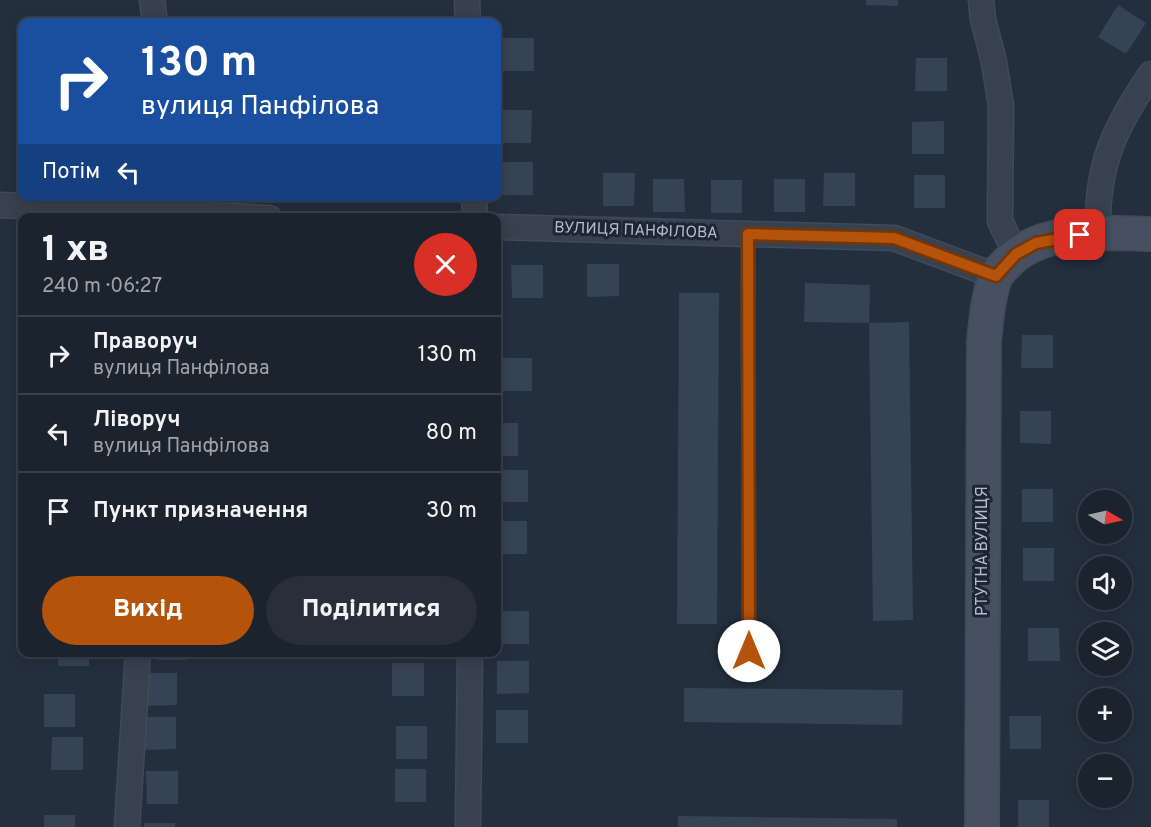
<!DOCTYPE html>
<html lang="uk">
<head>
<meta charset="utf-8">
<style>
	body { margin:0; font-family:Overpass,sans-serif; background:#282f3a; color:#f1f3f6; height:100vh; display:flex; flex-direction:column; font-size:22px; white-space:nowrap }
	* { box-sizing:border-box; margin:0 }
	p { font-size:20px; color:#a0a4aa }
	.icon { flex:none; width:33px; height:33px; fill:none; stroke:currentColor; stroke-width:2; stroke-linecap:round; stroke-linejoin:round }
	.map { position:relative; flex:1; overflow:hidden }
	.side { position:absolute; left:18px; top:213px; width:483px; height:444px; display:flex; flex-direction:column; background:#1b232e; border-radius:12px; box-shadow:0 3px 15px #0003,0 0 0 2px #39404a }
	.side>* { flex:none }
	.top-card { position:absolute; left:18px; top:18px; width:483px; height:183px; border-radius:12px; box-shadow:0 3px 15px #0003,0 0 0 2px #39404a; background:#1a4fa0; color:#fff; overflow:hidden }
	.needle { width:39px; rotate:99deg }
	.tools { position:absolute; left:1078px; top:490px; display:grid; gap:12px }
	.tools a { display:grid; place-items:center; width:54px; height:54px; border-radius:50%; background:#1b232e; box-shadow:0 3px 15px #0003,0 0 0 2px #39404a; font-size:30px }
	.pin { position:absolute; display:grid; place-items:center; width:51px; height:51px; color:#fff; margin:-26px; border-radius:12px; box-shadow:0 3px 9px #0006 }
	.me { position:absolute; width:66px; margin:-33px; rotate:0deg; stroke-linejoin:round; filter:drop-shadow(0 0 4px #0008) }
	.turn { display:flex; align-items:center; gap:21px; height:126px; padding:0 24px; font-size:27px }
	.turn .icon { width:78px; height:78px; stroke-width:2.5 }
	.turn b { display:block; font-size:42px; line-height:51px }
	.then { display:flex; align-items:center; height:57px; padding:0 24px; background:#0003; gap:12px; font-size:22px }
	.round { display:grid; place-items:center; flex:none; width:63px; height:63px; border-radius:32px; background:#282f3a }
	.headline { display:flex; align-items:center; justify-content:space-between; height:102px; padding:0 24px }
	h1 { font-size:36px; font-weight:800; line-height:45px }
	.action { display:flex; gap:12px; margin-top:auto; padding:12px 24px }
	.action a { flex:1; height:69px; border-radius:36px; background:#b45309; color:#fff; font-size:24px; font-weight:800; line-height:69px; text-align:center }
	.action a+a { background:#282f3a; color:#f1f3f6 }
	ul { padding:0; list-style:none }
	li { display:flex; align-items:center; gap:18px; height:78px; padding:0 24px; border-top:2px solid #39404a }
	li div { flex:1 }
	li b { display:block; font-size:22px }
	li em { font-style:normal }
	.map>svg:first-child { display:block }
</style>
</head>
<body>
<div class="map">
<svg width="1151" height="827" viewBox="0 0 1151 827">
	<rect width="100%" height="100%" fill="#242f3e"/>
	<!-- building -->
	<g fill="#364354">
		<polygon points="866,0 898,0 898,6 866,5"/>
		<polygon points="1118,5 1146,23 1126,54 1098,37"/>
		<rect x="503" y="38" width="31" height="33"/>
		<polygon points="916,58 947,58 947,91 915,91"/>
		<polygon points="500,110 532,110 531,143 500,143"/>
		<polygon points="944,121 944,154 912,154 912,122"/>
		<rect x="18" y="143" width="4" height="33"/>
		<rect x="502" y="162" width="31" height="33"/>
		<polygon points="603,173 635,173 634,206 603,206"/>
		<polygon points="824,173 855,173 855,206 823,206"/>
		<rect x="914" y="175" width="31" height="33"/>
		<polygon points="653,179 684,179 685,212 653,212"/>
		<rect x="774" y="179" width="31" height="33"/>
		<rect x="711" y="180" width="31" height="33"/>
		<polygon points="587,264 619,264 619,296 587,297"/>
		<polygon points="511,265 543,265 543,298 512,298"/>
		<polygon points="805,283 870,285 869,323 804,322"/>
		<polygon points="679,293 719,293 717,624 677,624"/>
		<polygon points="909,322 913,620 873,621 869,323"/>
		<polygon points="1022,335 1053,335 1053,368 1021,368"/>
		<rect x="500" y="358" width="32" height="33"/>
		<polygon points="1020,411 1051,411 1051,444 1020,443"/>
		<rect x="496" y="423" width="22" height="33"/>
		<rect x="496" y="470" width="32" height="32"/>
		<rect x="1022" y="489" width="31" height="33"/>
		<rect x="496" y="521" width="31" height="33"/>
		<rect x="1023" y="548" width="31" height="33"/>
		<polygon points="497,611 529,611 529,644 498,644"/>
		<polygon points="1028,628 1059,628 1060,661 1028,661"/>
		<rect x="58" y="652" width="31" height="14"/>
		<rect x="156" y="652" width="31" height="8"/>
		<rect x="389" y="652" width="31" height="4"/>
		<polygon points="497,661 529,661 529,693 497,694"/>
		<rect x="392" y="663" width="32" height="33"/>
		<polygon points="145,673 177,673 177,705 145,706"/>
		<polygon points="684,688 903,690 902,725 684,722"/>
		<rect x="44" y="694" width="31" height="33"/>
		<rect x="496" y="710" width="32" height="33"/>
		<polygon points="1009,716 1041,716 1041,749 1010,749"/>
		<polygon points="145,717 176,717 176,749 145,750"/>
		<rect x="396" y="726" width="31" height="33"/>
		<polygon points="52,737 83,737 83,770 51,770"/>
		<rect x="395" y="769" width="31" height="33"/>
		<polygon points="146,771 178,771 178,804 147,804"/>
		<rect x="1018" y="800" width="31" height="27"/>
		<rect x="44" y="815" width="31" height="12"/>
		<polygon points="678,816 897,819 897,827 678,827"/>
		<rect x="144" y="823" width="31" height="4"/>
	</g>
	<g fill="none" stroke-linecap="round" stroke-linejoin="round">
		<!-- lane casing -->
		<g stroke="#414a57" stroke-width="15">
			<polyline id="lane" points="748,234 749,651"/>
		</g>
		<!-- street casing -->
		<g stroke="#414a57" stroke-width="27">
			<g id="street">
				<polyline points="152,0 155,22"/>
				<polyline points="467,0 468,22"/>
				<polyline points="981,0 983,19 994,62 1001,106 1000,221 1016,254"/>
				<polyline points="474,196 475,218"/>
				<polyline points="0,205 269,218"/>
				<polyline points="496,227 894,238 996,276"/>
				<path d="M1098,233c-2,-67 16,-105 53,-159"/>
				<polyline points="127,827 138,652"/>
				<polyline points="468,827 470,652"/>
			</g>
		</g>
		<!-- secondary casing -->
		<g stroke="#414a57" stroke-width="36">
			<path id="secondary" d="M982,827l2,-485c2,-21 4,-44 11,-64 2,-5 7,-10 11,-14 35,-38 98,-31 145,-30"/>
		</g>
		<!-- lane -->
		<use href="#lane" stroke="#38414e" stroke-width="12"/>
		<!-- street -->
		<use href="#street" stroke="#38414e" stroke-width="24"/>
		<!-- secondary -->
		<use href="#secondary" stroke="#465061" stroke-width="33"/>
	</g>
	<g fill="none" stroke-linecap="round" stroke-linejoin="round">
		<!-- route casing -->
		<g stroke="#753606" stroke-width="15">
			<polyline id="route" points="749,651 748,234 894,238 996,276 1016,254 1036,243 1080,235"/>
		</g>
		<!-- route -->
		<use href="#route" stroke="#b45309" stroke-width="10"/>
	</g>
	<g text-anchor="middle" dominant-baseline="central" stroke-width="6" stroke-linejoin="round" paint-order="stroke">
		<!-- street labels -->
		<g font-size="16" fill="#b4bcc9" stroke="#1d2633">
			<text transform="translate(636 231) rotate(2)">ВУЛИЦЯ ПАНФІЛОВА</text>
			<text transform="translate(983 551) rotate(-90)">РТУТНА ВУЛИЦЯ</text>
		</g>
	</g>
</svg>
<div class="tools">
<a><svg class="needle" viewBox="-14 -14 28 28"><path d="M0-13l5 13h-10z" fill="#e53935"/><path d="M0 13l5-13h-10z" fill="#a0a4aa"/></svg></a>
<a><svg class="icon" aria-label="sound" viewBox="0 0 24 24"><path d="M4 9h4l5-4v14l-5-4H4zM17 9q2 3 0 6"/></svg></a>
<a><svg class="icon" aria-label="layers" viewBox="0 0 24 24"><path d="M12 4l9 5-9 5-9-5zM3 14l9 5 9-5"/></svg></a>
<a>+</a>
<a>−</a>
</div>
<div class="pin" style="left:1080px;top:235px;background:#d93025"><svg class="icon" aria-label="arrive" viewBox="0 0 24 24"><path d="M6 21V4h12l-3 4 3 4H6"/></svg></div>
<svg class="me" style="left:749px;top:651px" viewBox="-20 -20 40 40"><circle r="19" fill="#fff"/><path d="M0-13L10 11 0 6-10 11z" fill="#b45309"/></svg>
<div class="top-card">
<div class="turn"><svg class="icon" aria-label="right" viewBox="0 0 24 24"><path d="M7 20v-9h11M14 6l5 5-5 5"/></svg><div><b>130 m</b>вулиця Панфілова</div></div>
<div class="then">Потім<svg class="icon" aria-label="left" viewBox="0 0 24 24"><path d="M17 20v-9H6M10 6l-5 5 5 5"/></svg></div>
</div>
<section class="side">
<div class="headline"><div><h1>1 хв</h1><p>240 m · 06:27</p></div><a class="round" style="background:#d93025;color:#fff"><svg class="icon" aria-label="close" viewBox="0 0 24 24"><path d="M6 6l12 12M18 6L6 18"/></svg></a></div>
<ul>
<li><svg class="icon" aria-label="right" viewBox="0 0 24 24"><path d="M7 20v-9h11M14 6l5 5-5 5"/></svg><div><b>Праворуч</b><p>вулиця Панфілова</p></div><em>130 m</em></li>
<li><svg class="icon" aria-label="left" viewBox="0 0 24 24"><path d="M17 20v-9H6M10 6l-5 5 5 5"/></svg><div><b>Ліворуч</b><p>вулиця Панфілова</p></div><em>80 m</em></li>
<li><svg class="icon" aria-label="arrive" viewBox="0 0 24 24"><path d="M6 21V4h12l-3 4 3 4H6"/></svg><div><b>Пункт призначення</b></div><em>30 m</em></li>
</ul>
<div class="action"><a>Вихід</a><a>Поділитися</a></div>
</section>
</div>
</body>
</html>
